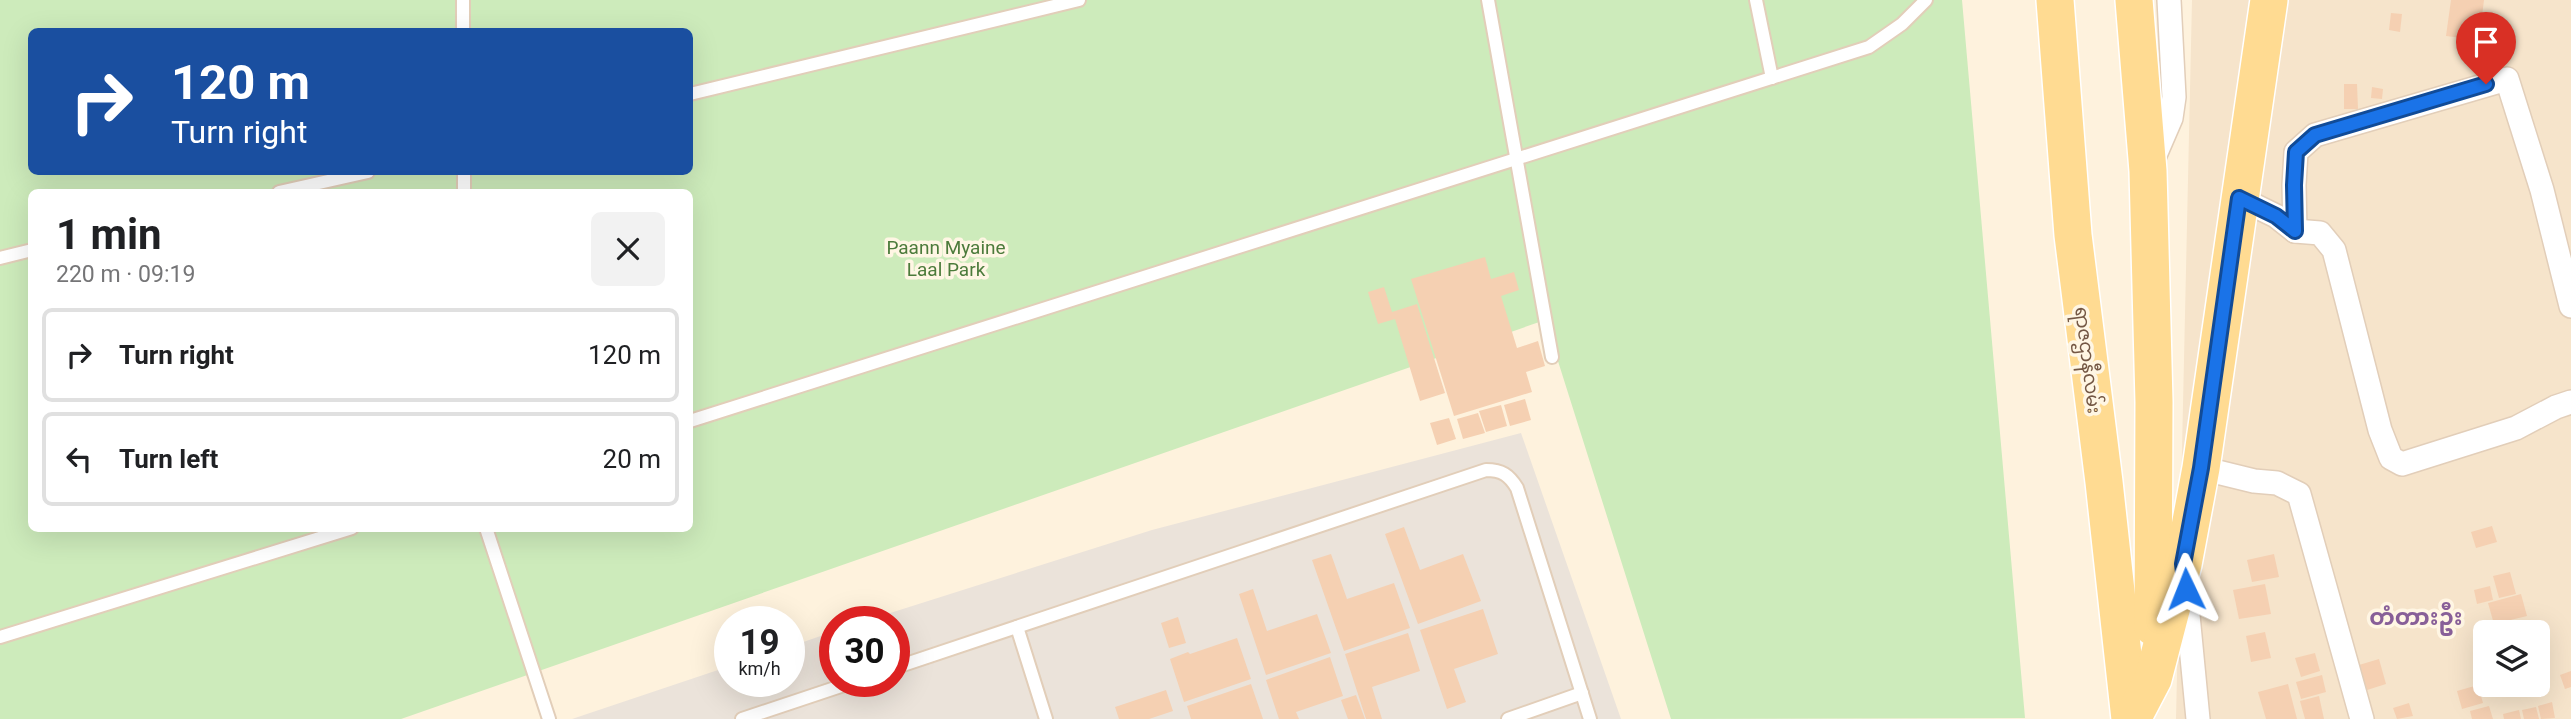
<!DOCTYPE html>
<html lang="en">
<head>
<meta charset="utf-8">
<style>
	body { margin:0; font-family:Roboto,"Noto Sans Myanmar",sans-serif; background:#f2f2f2; color:#202124; height:100vh; display:flex; flex-direction:column; font-size:26px; white-space:nowrap }
	* { box-sizing:border-box; margin:0 }
	p { font-size:23px; color:#757577 }
	.icon { flex:none; width:38px; height:38px; fill:none; stroke:currentColor; stroke-width:2; stroke-linecap:round; stroke-linejoin:round }
	.map { position:relative; flex:1; overflow:hidden }
	.panel { position:absolute; left:28px; top:189px; width:665px; height:343px; display:flex; flex-direction:column; background:#fff; border-radius:10px; box-shadow:0 7px 28px #0002 }
	.panel>* { flex:none }
	.banner { position:absolute; left:28px; top:28px; width:665px; height:147px; border-radius:10px; box-shadow:0 7px 28px #0002; background:#1a4fa0; color:#fff; overflow:hidden }
	.controls { position:absolute; left:2473px; top:620px; display:grid; gap:14px }
	.controls a { display:grid; place-items:center; width:77px; height:77px; border-radius:10px; background:#fff; box-shadow:0 7px 28px #0002; font-size:35px }
	.speed { position:absolute; left:714px; top:606px; display:flex; gap:14px; font-size:35px; font-weight:700; text-align:center }
	.speed>* { display:grid; place-content:center; width:91px; height:91px; border-radius:50%; background:#fff; box-shadow:0 7px 28px #0002; line-height:1 }
	.speed small { font-size:18px; font-weight:400 }
	.speed .limit { border:10px solid #d22; background:#fff; color:#111 }
	.pin { position:absolute; display:grid; place-items:center; width:60px; height:60px; color:#fff; margin:-72px -30px; border-radius:50% 50% 50% 0; rotate:-45deg; box-shadow:0 0 7px #0007 }
	.pin .icon { rotate:45deg }
	.me { position:absolute; width:77px; margin:-38px; rotate:358deg; stroke-linejoin:round; filter:drop-shadow(0 0 5px #0008) }
	.turn { display:flex; align-items:center; gap:24px; height:147px; padding:0 28px; font-size:32px }
	.turn .icon { width:91px; height:91px; stroke-width:2.5 }
	.turn b { display:block; font-size:49px; line-height:60px }
	.round { display:grid; place-items:center; flex:none; width:74px; height:74px; border-radius:10px; background:#f2f2f2 }
	.headline { display:flex; align-items:center; justify-content:space-between; height:119px; padding:0 28px }
	h1 { font-size:42px; font-weight:700; line-height:52px }
	ul { padding:0; list-style:none }
	li { display:flex; align-items:center; gap:21px; height:94px; margin:0 14px 10px; padding:0 14px; border:4px solid #e0e0e0; border-radius:10px }
	li div { flex:1 }
	li b { display:block; font-size:26px }
	li em { font-style:normal }
	.map>svg:first-child { display:block }
</style>
</head>
<body>
<div class="map">
<svg width="2571" height="719" viewBox="0 0 2571 719">
	<rect width="100%" height="100%" fill="#fef2dd"/>
	<!-- residential -->
	<path fill="#f6e4cb" fill-rule="evenodd" d="M2192,0h379v719h-395zM2485,632h53v52h-53z"/>
	<!-- industrial -->
	<polygon fill="#ebe3da" points="1521,433 1621,719 572,719 730,666 730,681 789,681 789,647 835,631 835,681 894,681 894,621 865,621 1152,530"/>
	<!-- green -->
	<path fill="#cdebbb" fill-rule="evenodd" d="M0,0h1962l63,718 -354,1 -126,-399 -1144,399h-401zM32,32h658v140h-658zM32,192h658v336h-658z"/>
	<!-- building -->
	<g fill="#f5d0b2">
		<polygon points="2451,0 2484,0 2479,40 2446,36"/>
		<polygon points="2391,13 2402,14 2400,32 2389,30"/>
		<polygon points="2344,84 2357,84 2358,109 2344,109"/>
		<polygon points="2372,87 2383,89 2382,99 2371,98"/>
		<polygon points="1485,257 1491,279 1514,272 1519,290 1501,296 1517,348 1538,341 1545,366 1526,372 1532,392 1454,416 1411,279"/>
		<polygon points="1384,287 1392,312 1417,304 1445,393 1420,401 1395,319 1378,324 1368,292"/>
		<polygon points="1525,399 1531,420 1510,426 1504,405"/>
		<polygon points="1501,405 1507,426 1486,432 1479,411"/>
		<polygon points="1478,413 1485,433 1463,439 1457,419"/>
		<polygon points="1449,418 1456,439 1437,445 1430,423"/>
		<polygon points="2492,526 2497,542 2476,548 2471,532"/>
		<polygon points="1404,527 1420,570 1463,554 1481,601 1418,624 1385,534"/>
		<polygon points="1331,554 1347,599 1394,583 1410,628 1344,651 1312,560"/>
		<polygon points="2274,554 2279,577 2252,582 2247,560"/>
		<polygon points="2510,572 2516,594 2499,598 2493,576"/>
		<polygon points="2265,584 2271,614 2239,619 2233,590"/>
		<polygon points="2490,586 2493,600 2477,604 2474,590"/>
		<polygon points="1253,589 1267,631 1317,614 1331,653 1266,675 1239,594"/>
		<polygon points="2521,594 2527,616 2494,624 2488,603"/>
		<polygon points="1483,609 1498,654 1454,669 1466,702 1447,709 1420,630"/>
		<polygon points="1178,617 1186,643 1169,648 1161,623"/>
		<polygon points="2265,632 2271,658 2251,662 2246,636"/>
		<polygon points="1408,633 1420,671 1372,687 1382,719 1366,719 1345,654"/>
		<polygon points="1237,638 1251,679 1184,702 1170,659 1188,652 1190,654"/>
		<polygon points="2315,653 2320,671 2301,677 2295,658"/>
		<polygon points="1330,657 1343,696 1296,712 1299,719 1279,719 1266,680"/>
		<polygon points="2379,659 2386,684 2367,690 2359,665"/>
		<polygon points="2538,669 2544,690 2526,695 2523,684 2538,684"/>
		<polygon points="2571,671 2571,687 2565,689 2560,675"/>
		<polygon points="2322,675 2326,692 2301,699 2296,682"/>
		<polygon points="1251,684 1263,719 1191,719 1187,706"/>
		<polygon points="2288,684 2297,719 2266,719 2258,692"/>
		<polygon points="2478,685 2483,703 2462,709 2457,691"/>
		<polygon points="1166,690 1173,711 1149,719 1119,719 1115,707"/>
		<polygon points="1356,695 1365,719 1348,719 1341,700"/>
		<polygon points="2319,696 2324,719 2305,719 2300,701"/>
		<polygon points="2552,702 2555,718 2541,719 2538,706"/>
		<polygon points="2409,703 2413,716 2397,719 2393,708"/>
		<polygon points="2489,706 2493,719 2472,719 2470,711"/>
		<polygon points="2536,707 2539,719 2524,719 2522,710"/>
		<polygon points="2519,710 2521,719 2504,719 2503,714"/>
	</g>
	<g fill="none" stroke-linecap="round" stroke-linejoin="round">
		<!-- lane casing -->
		<g stroke="#e2ceb9" stroke-width="16">
			<g id="lane">
				<polyline points="463,0 463,32"/>
				<polyline points="1488,0 1552,357"/>
				<polyline points="1756,0 1772,78"/>
				<polyline points="690,94 1079,0"/>
				<polyline points="464,172 464,192"/>
				<polyline points="279,192 368,172"/>
				<polyline points="0,258 32,250"/>
				<polyline points="690,421 1869,47 1902,24 1926,0"/>
				<polyline points="486,528 549,719"/>
				<polyline points="1017,627 1046,719"/>
				<polyline points="0,637 352,528"/>
				<path d="M894,668l592,-198c16,0 23,5 31,18l73,231"/>
				<polyline points="742,719 856,681"/>
				<polyline points="1508,719 1582,693"/>
			</g>
		</g>
		<!-- street casing -->
		<g stroke="#e2ceb9" stroke-width="26">
			<g id="street">
				<polyline points="2152,162 2171,118 2174,97 2169,0"/>
				<polyline points="2239,198 2276,216 2295,231 2320,233 2334,250 2380,430 2391,458 2402,464 2516,428 2556,407 2571,402"/>
				<polyline points="2295,231 2294,185 2296,152 2315,135 2507,79 2542,190 2571,306"/>
				<polyline points="2201,468 2254,481 2277,483 2299,494 2362,719"/>
				<polyline points="2185,584 2198,719"/>
			</g>
		</g>
		<!-- primary casing -->
		<g stroke="#fff" stroke-width="40">
			<g id="primary">
				<polyline points="2055,0 2073,235 2104,482 2130,719"/>
				<polyline points="2134,0 2148,171 2154,402 2153,627"/>
				<polyline points="2132,719 2153,679 2183,564 2201,468 2269,0"/>
			</g>
		</g>
		<!-- lane -->
		<use href="#lane" stroke="#fff" stroke-width="12"/>
		<!-- street -->
		<use href="#street" stroke="#fff" stroke-width="23"/>
		<!-- primary -->
		<use href="#primary" stroke="#ffdb92" stroke-width="37"/>
	</g>
	<g fill="none" stroke-linecap="round" stroke-linejoin="round">
		<!-- route casing -->
		<g stroke="#114b97" stroke-width="18">
			<polyline id="route" points="2186,589 2183,564 2201,468 2239,198 2276,216 2295,231 2294,185 2296,152 2315,135 2486,84"/>
		</g>
		<!-- route -->
		<use href="#route" stroke="#1a73e8" stroke-width="12"/>
	</g>
	<g text-anchor="middle" dominant-baseline="central" stroke-width="7" stroke-linejoin="round" paint-order="stroke">
		<!-- park labels -->
		<g font-size="19" fill="#4c7b3b" stroke="#fff6e4">
			<text x="946" y="247">Paann Myaine<tspan x="946" dy="22">Laal Park</tspan></text>
		</g>
		<!-- street labels -->
		<g font-size="19" fill="#745744" stroke="#fff6e4">
			<text transform="translate(2088 360) rotate(83)">ရာဇဌာနီလမ်း</text>
		</g>
		<!-- quarter labels -->
		<g font-size="23" font-weight="bold" fill="#885f98" stroke="#fff6e4">
			<text x="2416" y="617">တံတားဦး</text>
		</g>
	</g>
</svg>
<div class="controls">
<a><svg class="icon" aria-label="layers" viewBox="0 0 24 24"><path d="M12 4l9 5-9 5-9-5zM3 14l9 5 9-5"/></svg></a>
</div>
<div class="speed"><div>19<small>km/h</small></div><div class="limit">30</div></div>
<div class="pin" style="left:2486px;top:84px;background:#d93025"><svg class="icon" aria-label="arrive" viewBox="0 0 24 24"><path d="M6 21V4h12l-3 4 3 4H6"/></svg></div>
<svg class="me" style="left:2186px;top:589px" viewBox="-20 -20 40 40"><path d="M0-17L14 15 0 8-14 15z" fill="#1a73e8" stroke="#fff" stroke-width="4"/></svg>
<div class="banner">
<div class="turn"><svg class="icon" aria-label="right" viewBox="0 0 24 24"><path d="M7 20v-9h11M14 6l5 5-5 5"/></svg><div><b>120 m</b>Turn right</div></div>
</div>
<section class="panel">
<div class="headline"><div><h1>1 min</h1><p>220 m · 09:19</p></div><a class="round"><svg class="icon" aria-label="close" viewBox="0 0 24 24"><path d="M6 6l12 12M18 6L6 18"/></svg></a></div>
<ul>
<li><svg class="icon" aria-label="right" viewBox="0 0 24 24"><path d="M7 20v-9h11M14 6l5 5-5 5"/></svg><div><b>Turn right</b></div><em>120 m</em></li>
<li><svg class="icon" aria-label="left" viewBox="0 0 24 24"><path d="M17 20v-9H6M10 6l-5 5 5 5"/></svg><div><b>Turn left</b></div><em>20 m</em></li>
</ul>
</section>
</div>
</body>
</html>
